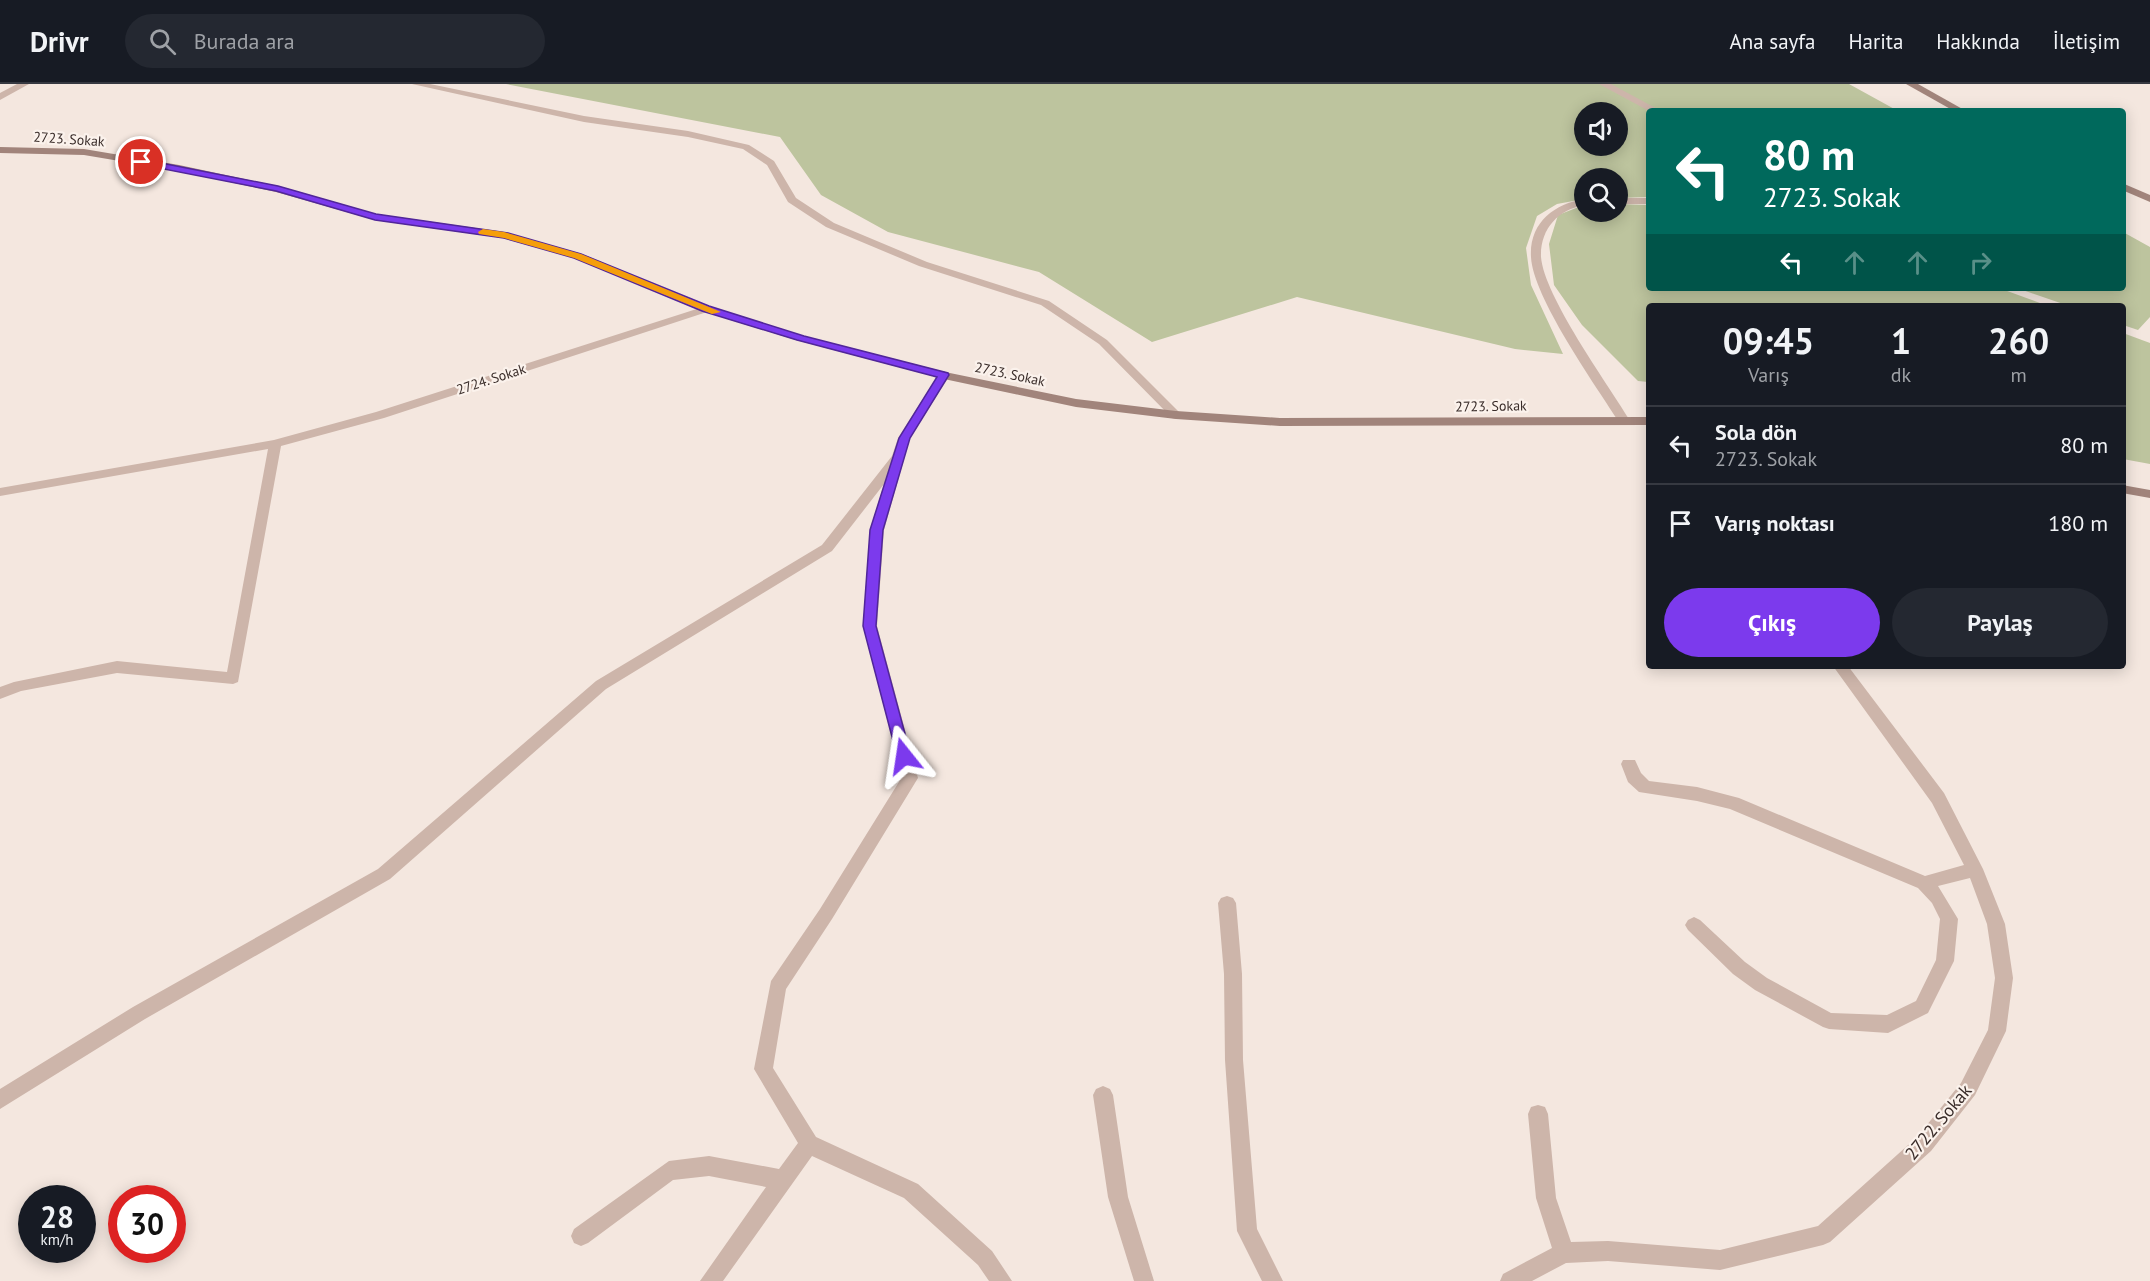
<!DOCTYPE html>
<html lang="tr">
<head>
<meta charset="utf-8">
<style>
	body { margin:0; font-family:"PT Sans",sans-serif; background:#242831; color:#f1f3f6; height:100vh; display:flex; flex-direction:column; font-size:22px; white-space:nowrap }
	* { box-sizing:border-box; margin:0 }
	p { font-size:20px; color:#9ea1a6 }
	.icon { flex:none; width:33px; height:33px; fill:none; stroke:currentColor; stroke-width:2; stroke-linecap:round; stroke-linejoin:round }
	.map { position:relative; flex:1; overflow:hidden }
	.sheet { position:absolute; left:1646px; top:219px; width:480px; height:366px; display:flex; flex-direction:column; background:#171b24; border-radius:6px; box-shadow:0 3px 15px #0003 }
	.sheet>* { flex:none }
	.hud { position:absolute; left:1646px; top:24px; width:480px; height:183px; border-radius:6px; box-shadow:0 3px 15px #0003; background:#00695c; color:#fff; overflow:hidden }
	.controls { position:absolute; left:1574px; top:18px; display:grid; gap:12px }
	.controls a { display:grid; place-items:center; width:54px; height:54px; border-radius:50%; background:#171b24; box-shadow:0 3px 15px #0003; font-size:30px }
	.speed { position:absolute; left:18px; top:1101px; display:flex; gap:12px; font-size:30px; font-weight:700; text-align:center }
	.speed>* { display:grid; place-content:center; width:78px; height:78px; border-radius:50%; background:#171b24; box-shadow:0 3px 15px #0003; line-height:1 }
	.speed small { font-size:15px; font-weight:400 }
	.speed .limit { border:9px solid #d22; background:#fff; color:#111 }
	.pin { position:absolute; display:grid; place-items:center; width:51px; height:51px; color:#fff; margin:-26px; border:3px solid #fff; border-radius:50%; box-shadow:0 2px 6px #0007 }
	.me { position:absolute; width:66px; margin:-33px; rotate:345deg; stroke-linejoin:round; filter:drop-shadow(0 0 4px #0008) }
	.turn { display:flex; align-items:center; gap:21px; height:126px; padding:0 18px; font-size:27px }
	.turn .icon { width:78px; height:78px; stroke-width:2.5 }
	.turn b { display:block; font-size:42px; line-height:51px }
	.lanes { display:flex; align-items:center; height:57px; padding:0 18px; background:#0003; justify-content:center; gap:30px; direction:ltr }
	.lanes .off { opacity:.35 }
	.eta { display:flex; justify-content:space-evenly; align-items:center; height:102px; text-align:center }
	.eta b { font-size:36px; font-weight:700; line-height:42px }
	.primary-button { display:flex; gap:12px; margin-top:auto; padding:12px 18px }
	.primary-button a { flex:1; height:69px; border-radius:36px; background:#7c3aed; color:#fff; font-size:24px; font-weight:700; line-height:69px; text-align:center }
	.primary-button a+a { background:#242831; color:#f1f3f6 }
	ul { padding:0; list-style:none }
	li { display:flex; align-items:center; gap:18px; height:78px; padding:0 18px; border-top:2px solid #363941 }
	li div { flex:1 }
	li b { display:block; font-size:22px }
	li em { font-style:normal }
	header { display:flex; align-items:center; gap:36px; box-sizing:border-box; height:84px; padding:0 30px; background:#171b24; border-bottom:2px solid #363941 }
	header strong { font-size:28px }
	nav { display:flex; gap:33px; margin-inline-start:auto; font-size:21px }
	.search { width:420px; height:54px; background:#242831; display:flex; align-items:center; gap:15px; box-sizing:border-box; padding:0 21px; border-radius:33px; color:#9ea1a6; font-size:22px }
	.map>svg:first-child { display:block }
</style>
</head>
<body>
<header>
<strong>Drivr</strong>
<div class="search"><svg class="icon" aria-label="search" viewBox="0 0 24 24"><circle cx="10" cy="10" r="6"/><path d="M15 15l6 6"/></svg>Burada ara</div>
<nav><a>Ana sayfa</a><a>Harita</a><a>Hakkında</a><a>İletişim</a></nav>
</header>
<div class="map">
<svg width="2150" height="1197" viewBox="0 0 2150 1197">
	<rect width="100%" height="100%" fill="#f4e7df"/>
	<!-- green -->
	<g fill="#bdc49e" fill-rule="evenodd">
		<path d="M506,0h1343l49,27h-250v86l-31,1v-20h-33v21l-27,5 -20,12 -11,32 5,37 32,69 -48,-5 -218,-52 -145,45 -113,-70 -151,-40 -67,-37 -41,-58zM1584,28h33v34h-33z"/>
		<polygon points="1617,120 1648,121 1648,204 1999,204 2048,222 1648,222 1648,298 1638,297 1582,241 1554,201 1549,160 1558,131 1584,121 1584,128 1617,128"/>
		<polygon points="2123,148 2150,163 2150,233 2138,246 2123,241 2122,222 2069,222 2017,204 2122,204"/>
		<polygon points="2123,249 2150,259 2150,380 2123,375"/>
	</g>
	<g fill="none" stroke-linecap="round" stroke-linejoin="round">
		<!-- lane -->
		<g fill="#cdb5aa" fill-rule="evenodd">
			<polygon points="1599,0 1611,0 1661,27 1649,27"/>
			<rect x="1617" y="114" width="31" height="6"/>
			<path d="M1584,115v6c-26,5 -44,24 -43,52 3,39 66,126 88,162l-6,4 -6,-4c-23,-36 -84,-122 -86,-162 -2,-34 23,-53 53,-58z"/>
		</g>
		<!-- street -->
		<g fill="#cdb5aa" fill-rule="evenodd">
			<polygon points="17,0 29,0 0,16 0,9"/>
			<polygon points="412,0 430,0 584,32 688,47 749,61 774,77 796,114 834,139 927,178 1049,217 1107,256 1182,331 1176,335 1172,334 1099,260 1041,221 919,182 826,143 788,118 767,81 743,65 688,53 584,38"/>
			<polygon points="706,222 712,225 710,227 384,334 281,362 238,598 233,600 117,589 21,607 0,615 0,603 14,598 117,577 227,588 268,365 0,412 0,404 274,356 376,328"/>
			<polygon points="944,287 950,291 910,354 884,446 877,542 918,694 832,835 786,905 773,984 816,1053 918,1100 992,1167 1012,1197 989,1197 978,1181 904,1114 812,1072 723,1197 700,1197 766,1103 709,1092 673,1096 588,1159 581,1162 574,1159 571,1152 574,1145 669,1077 709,1072 779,1085 798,1059 754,985 771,897 820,825 902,693 863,542 870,446 884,400 832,467 606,605 390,795 145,935 0,1025 0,1005 133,923 378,785 596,597 822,461 892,372 898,354 940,288"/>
			<polygon points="1833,582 1848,582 1944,709 1983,785 2005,840 2013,894 2006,947 1975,1011 1931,1067 1830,1158 1823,1161 1720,1186 1608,1177 1566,1179 1532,1197 1500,1197 1503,1190 1552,1164 1536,1114 1528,1030 1531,1023 1538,1021 1545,1023 1548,1030 1556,1114 1571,1158 1608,1157 1720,1166 1818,1142 1917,1053 1961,999 1988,946 1995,894 1987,840 1970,794 1938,802 1958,835 1954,877 1928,929 1888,949 1829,945 1823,943 1755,906 1733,890 1688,846 1685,841 1688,836 1694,833 1700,836 1745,878 1767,894 1831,929 1887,931 1916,917 1936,876 1940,835 1932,819 1918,804 1730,725 1697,717 1639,708 1628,698 1621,680 1623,676 1635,676 1641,689 1649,697 1697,703 1739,714 1925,792 1964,781 1932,719"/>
			<polygon points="1227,812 1233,814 1236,819 1242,890 1243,976 1257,1145 1283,1197 1262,1197 1237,1147 1225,976 1224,890 1218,819 1221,814"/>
			<polygon points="1103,1002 1110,1005 1113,1011 1128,1113 1154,1197 1134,1197 1108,1113 1093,1011 1096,1005"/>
		</g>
		<!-- secondary -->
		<g fill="#a1847b" fill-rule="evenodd">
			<polygon points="1906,0 1918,0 1966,27 1954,27"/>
			<polygon points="0,63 84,65 179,81 282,103 376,130 504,148 582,170 710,223 804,252 945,288 1076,315 1176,327 1280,334 1648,333 1648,341 1280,342 1176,335 1076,323 944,295 796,256 702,227 574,174 503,154 375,136 276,108 179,87 84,71 0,69"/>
			<polygon points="2122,99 2150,111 2150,118 2122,106"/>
			<polygon points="2122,401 2150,406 2150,414 2122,409"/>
		</g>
	</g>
	<!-- route -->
	<polygon fill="#7c3aed" stroke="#51269a" stroke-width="1.5" points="141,75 278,102 376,130 508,149 581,170 709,222 804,252 948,289 949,291 910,354 883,446 876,542 911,672 909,676 904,678 897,672 863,542 870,446 899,354 937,293 797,256 702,227 574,174 504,154 375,136 276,107 138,80 138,76"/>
	<!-- slow -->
	<polygon fill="#f59e0b" points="483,145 504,148 581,170 721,228 712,230 574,174 504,154 479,150 478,148"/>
	<g text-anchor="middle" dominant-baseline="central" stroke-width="4.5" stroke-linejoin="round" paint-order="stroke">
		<!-- far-street labels -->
		<g font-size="14" fill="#3a2d2a" stroke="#fbf2ec">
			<text transform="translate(69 55) rotate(4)">2723. Sokak</text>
			<text transform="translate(1010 290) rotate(12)">2723. Sokak</text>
			<text transform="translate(491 295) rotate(-18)">2724. Sokak</text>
			<text transform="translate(1491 322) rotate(-1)">2723. Sokak</text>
		</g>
		<!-- near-street labels -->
		<g font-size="18" fill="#3a2d2a" stroke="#fbf2ec">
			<text transform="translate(1938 1038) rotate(-50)">2722. Sokak</text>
		</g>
	</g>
</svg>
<div class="controls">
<a><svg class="icon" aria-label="sound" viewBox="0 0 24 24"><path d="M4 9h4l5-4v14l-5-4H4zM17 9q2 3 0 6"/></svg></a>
<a><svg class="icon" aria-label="search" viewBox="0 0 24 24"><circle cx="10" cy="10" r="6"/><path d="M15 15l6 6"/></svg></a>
</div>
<div class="speed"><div>28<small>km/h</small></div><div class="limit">30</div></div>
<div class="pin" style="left:141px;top:78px;background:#d93025"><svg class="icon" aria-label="arrive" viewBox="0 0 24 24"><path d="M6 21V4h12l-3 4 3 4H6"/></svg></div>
<svg class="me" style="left:904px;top:672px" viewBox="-20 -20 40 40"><path d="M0-17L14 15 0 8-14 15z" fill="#7c3aed" stroke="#fff" stroke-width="4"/></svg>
<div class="hud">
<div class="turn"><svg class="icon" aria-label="left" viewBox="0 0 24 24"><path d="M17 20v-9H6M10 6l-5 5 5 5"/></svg><div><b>80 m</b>2723. Sokak</div></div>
<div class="lanes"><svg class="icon" aria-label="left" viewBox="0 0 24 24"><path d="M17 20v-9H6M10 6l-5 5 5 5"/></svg><svg class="icon off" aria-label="ahead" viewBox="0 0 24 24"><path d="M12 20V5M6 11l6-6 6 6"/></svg><svg class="icon off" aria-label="ahead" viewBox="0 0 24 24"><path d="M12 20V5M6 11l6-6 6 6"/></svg><svg class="icon off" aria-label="right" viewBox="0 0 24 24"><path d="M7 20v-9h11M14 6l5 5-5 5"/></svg></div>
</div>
<section class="sheet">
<div class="eta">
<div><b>09:45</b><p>Varış</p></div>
<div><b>1</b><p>dk</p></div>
<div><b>260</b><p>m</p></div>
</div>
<ul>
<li><svg class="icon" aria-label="left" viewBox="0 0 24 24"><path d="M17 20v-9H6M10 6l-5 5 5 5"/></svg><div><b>Sola dön</b><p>2723. Sokak</p></div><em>80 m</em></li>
<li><svg class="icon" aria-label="arrive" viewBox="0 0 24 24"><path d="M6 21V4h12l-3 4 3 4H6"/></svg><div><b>Varış noktası</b></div><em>180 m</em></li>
</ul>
<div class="primary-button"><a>Çıkış</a><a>Paylaş</a></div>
</section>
</div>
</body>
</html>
